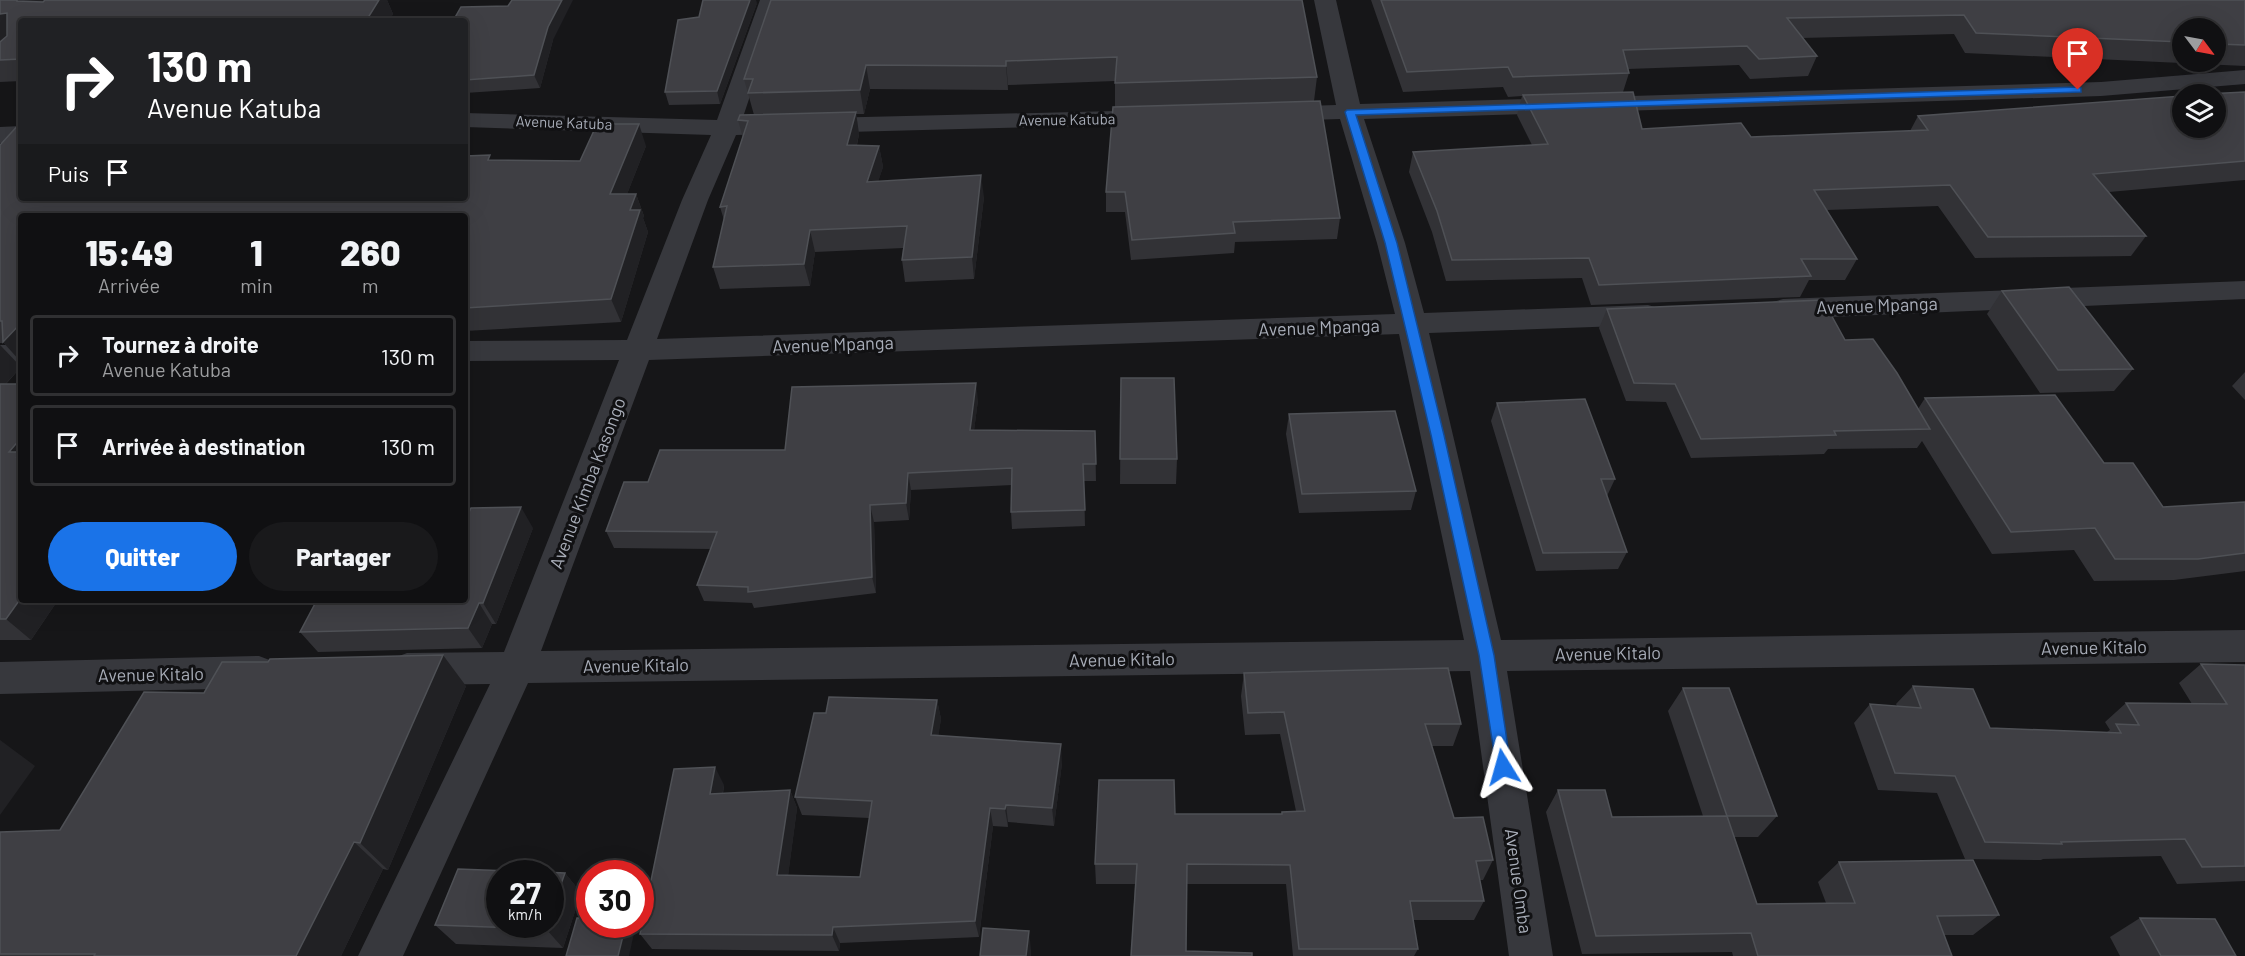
<!DOCTYPE html>
<html lang="fr">
<head>
<meta charset="utf-8">
<style>
	body { margin:0; font-family:Barlow,sans-serif; background:#19191b; color:#f1f3f6; height:100vh; display:flex; flex-direction:column; font-size:22px; white-space:nowrap }
	* { box-sizing:border-box; margin:0 }
	p { font-size:20px; color:#9c9d9f }
	.icon { flex:none; width:33px; height:33px; fill:none; stroke:currentColor; stroke-width:2; stroke-linecap:round; stroke-linejoin:round }
	.map { position:relative; flex:1; overflow:hidden }
	.details { position:absolute; left:18px; top:213px; width:450px; height:390px; display:flex; flex-direction:column; background:#101012; border-radius:6px; box-shadow:0 6px 24px #0002,0 0 0 2px #303032 }
	.details>* { flex:none }
	.hud { position:absolute; left:18px; top:18px; width:450px; height:183px; border-radius:6px; box-shadow:0 6px 24px #0002,0 0 0 2px #303032; background:#202124; color:#fff; overflow:hidden }
	.needle { width:39px; rotate:122deg }
	.tools { position:absolute; left:2172px; top:18px; display:grid; gap:12px }
	.tools a { display:grid; place-items:center; width:54px; height:54px; border-radius:50%; background:#101012; box-shadow:0 6px 24px #0002,0 0 0 2px #303032; font-size:30px }
	.speed { position:absolute; left:486px; top:860px; display:flex; gap:12px; font-size:30px; font-weight:700; text-align:center }
	.speed>* { display:grid; place-content:center; width:78px; height:78px; border-radius:50%; background:#101012; box-shadow:0 6px 24px #0002,0 0 0 2px #303032; line-height:1 }
	.speed small { font-size:15px; font-weight:400 }
	.speed .limit { border:9px solid #d22; background:#fff; color:#111 }
	.pin { position:absolute; display:grid; place-items:center; width:51px; height:51px; color:#fff; margin:-62px -26px; border-radius:50% 50% 50% 0; rotate:-45deg; box-shadow:0 0 6px #0007 }
	.pin .icon { rotate:45deg }
	.me { position:absolute; width:66px; margin:-33px; rotate:352deg; stroke-linejoin:round; filter:drop-shadow(0 0 4px #0008) }
	.turn { display:flex; align-items:center; gap:21px; height:126px; padding:0 30px; font-size:27px }
	.turn .icon { width:78px; height:78px; stroke-width:2.5 }
	.turn b { display:block; font-size:42px; line-height:51px }
	.then { display:flex; align-items:center; height:57px; padding:0 30px; background:#0003; gap:12px; font-size:22px }
	.eta { display:flex; justify-content:space-evenly; align-items:center; height:102px; text-align:center }
	.eta b { font-size:36px; font-weight:800; line-height:42px }
	.action { display:flex; gap:12px; margin-top:auto; padding:12px 30px }
	.action a { flex:1; height:69px; border-radius:36px; background:#1a73e8; color:#fff; font-size:24px; font-weight:800; line-height:69px; text-align:center }
	.action a+a { background:#19191b; color:#f1f3f6 }
	ul { padding:0; list-style:none }
	li { display:flex; align-items:center; gap:18px; height:81px; margin:0 12px 9px; padding:0 18px; border:3px solid #303032; border-radius:6px }
	li div { flex:1 }
	li b { display:block; font-size:22px }
	li em { font-style:normal }
	.map>svg:first-child { display:block }
</style>
</head>
<body>
<div class="map">
<svg width="2245" height="956" viewBox="0 0 2245 956">
	<rect width="100%" height="100%" fill="#161618"/>
	<g fill="none" stroke-linecap="round" stroke-linejoin="round">
		<!-- street -->
		<g fill="#37383d" fill-rule="evenodd">
			<path d="M760,0h22l-40,120 414,-10 9,2 3,5 -3,5 -9,2 -420,11 -28,65 -51,139 738,-25 -18,-71 -37,-124 -64,2 -9,-2 -3,-5 3,-5 9,-2 60,-2 -22,-105h22l24,104 741,-22 144,-12v14l-144,12 -737,23 41,124 19,70 224,-8 10,3 5,7 -5,7 -10,3 -219,8 72,307 744,-10v32l-738,9 46,285h-44l-39,-285 -942,12 -125,273h-45l132,-272 -83,1 -13,-5 -6,-11 6,-11 13,-5 97,-1 115,-292 -154,1v-20l162,-1 55,-140 29,-65 -246,-8v-14l252,7zM1399,334l65,306 -923,11 108,-291z"/>
			<polygon points="21,126 21,142 0,143 0,127"/>
			<polygon points="2245,281 2245,299 1783,319 1773,316 1768,309 1773,302 1783,299"/>
			<rect x="0" y="345" width="21" height="20"/>
			<polygon points="259,656 272,661 278,672 272,683 259,688 0,694 0,662"/>
		</g>
	</g>
	<!-- wall -->
	<g fill="#323236" fill-rule="evenodd">
		<polygon points="0,0 387,0 393,14 389,21 21,21 21,81 0,82"/>
		<polygon points="771,0 1317,77 1314,101 1340,218 1337,239 1235,242 1234,253 1131,260 1125,212 1106,212 1106,192 1115,107 1115,81 1008,85 1008,90 870,89 864,114 856,114 859,134 857,145 879,146 883,167 878,181 984,197 974,279 905,282 902,260 903,248 815,252 810,286 720,289 713,267 724,220 720,207 743,138 738,120 754,115 744,79"/>
		<path d="M1371,0h874v66l-280,-13 -11,-19 -152,4 15,18 -9,20 -58,3 -11,-14 -111,4 1,4 -6,19 19,37 109,8 159,-6 8,-15 327,-24v88l-136,12 37,44 -15,20 -156,2 -37,-52 -111,4 30,49 -12,21h-36l-9,17 -209,8 -9,-27 -136,3 -14,-49 -23,-60 4,-20 119,-7 -15,-30 5,-19 -14,1 -5,-10 -100,5zM2182,28h34v34h-34z"/>
		<polygon points="757,3 720,104 669,105 665,92"/>
		<polygon points="465,21 553,40 540,88 465,93"/>
		<polygon points="0,145 21,198 492,160 580,161 646,146 627,194 636,194 644,216 643,218 648,232 621,322 465,331 465,216 21,216 21,362 4,343 0,343"/>
		<polygon points="2002,291 2133,369 2114,391 2040,393 1987,314"/>
		<polygon points="1607,309 1845,340 1918,409 1925,398 2104,463 2163,507 2245,502 2245,571 2174,580 2094,581 2074,550 1992,554 1922,441 1917,448 1828,449 1824,454 1691,458 1666,402 1626,401 1599,328"/>
		<polygon points="0,345 21,367 6,384 21,600 58,600 31,640 0,640"/>
		<polygon points="2245,372 2245,400 2232,386"/>
		<polygon points="1121,378 1177,459 1176,484 1120,484"/>
		<polygon points="978,400 974,430 1095,431 1096,481 1084,481 1085,526 1012,529 1011,512 1012,485 911,490 909,520 874,522 876,593 754,608 752,603 704,601 697,585 711,549 614,548 606,531 648,482 785,450"/>
		<polygon points="1497,403 1615,479 1607,496 1627,552 1618,569 1536,571 1491,421"/>
		<polygon points="1289,414 1416,491 1411,510 1299,513 1286,434"/>
		<polygon points="533,528 496,624 492,624 482,648 318,652 300,632 465,600"/>
		<polygon points="2201,664 2245,665 2245,881 2177,884 2161,856 2043,859 2041,860 1965,859 1937,793 1878,790 1854,723 1870,704 1897,706 1896,704 1913,686 1990,728 2107,732 2110,730 2105,722 2126,703 2192,704 2179,683"/>
		<polygon points="1244,673 1461,724 1453,746 1432,746 1454,818 1493,860 1483,880 1480,880 1484,901 1474,920 1413,920 1418,949 1414,956 1293,956 1286,884 1187,884 1131,956 1135,884 1096,884 1095,864 1175,814 1281,814 1282,812 1296,811 1280,734 1245,735 1241,696"/>
		<polygon points="466,686 388,870 383,869 341,956 0,956 0,832 60,830 204,693"/>
		<polygon points="1683,688 1777,816 1758,837 1734,837 1757,904 1826,903 1818,882 1839,862 1999,915 1973,935 1944,935 1952,956 1733,956 1732,952 1582,954 1546,812 1558,790 1612,817 1703,816 1668,711"/>
		<polygon points="937,700 941,719 938,735 1062,763 1054,826 1008,822 1008,827 993,826 979,937 840,943 839,951 652,949 640,934 724,785 723,794 790,790 797,808 788,875 860,877 869,818 802,815 795,797 826,713"/>
		<polygon points="565,873 581,893 563,948 456,944 435,925"/>
		<polygon points="2140,918 2236,956 2120,956 2110,937"/>
	</g>
	<!-- shaded-wall -->
	<g fill="#212124">
		<polygon points="17,0 45,0 47,4 17,1"/>
		<polygon points="379,0 387,0 393,14 389,21 366,21"/>
		<polygon points="562,0 573,0 553,40 540,88 534,75 548,27"/>
		<polygon points="750,0 756,0 757,3 720,104 717,91"/>
		<polygon points="7,13 21,32 0,47 0,14"/>
		<polygon points="1006,61 1008,85 1008,90 1006,66"/>
		<polygon points="866,65 870,89 864,114 860,90"/>
		<polygon points="856,112 859,134 852,166 847,145"/>
		<polygon points="639,124 646,146 618,217 610,194"/>
		<polygon points="879,146 883,167 871,204 867,182"/>
		<polygon points="981,175 984,197 974,279 972,257"/>
		<polygon points="636,194 644,216 643,218 648,232 621,322 611,299 630,210"/>
		<polygon points="810,230 815,252 810,286 804,264"/>
		<polygon points="21,323 21,362 3,342"/>
		<polygon points="0,345 21,367 0,390"/>
		<polygon points="976,383 978,400 972,447 970,430"/>
		<polygon points="21,438 21,463 9,452"/>
		<polygon points="908,473 911,490 909,520 906,503"/>
		<polygon points="870,505 874,522 876,593 872,577"/>
		<polygon points="521,507 533,528 496,624 483,603"/>
		<polygon points="21,598 21,600 58,600 31,640 6,619"/>
		<polygon points="479,603 492,624 482,648 468,628"/>
		<polygon points="443,655 466,686 388,870 360,843"/>
		<polygon points="937,700 941,719 936,753 931,735"/>
		<polygon points="0,740 35,766 0,815"/>
		<polygon points="1061,744 1062,763 1054,826 1052,808"/>
		<polygon points="715,767 724,785 719,812 710,794"/>
		<polygon points="790,790 797,808 786,892 777,875"/>
		<polygon points="1006,805 1008,822 1008,827 1005,809"/>
		<polygon points="990,808 993,826 979,937 975,921"/>
		<polygon points="354,842 383,869 341,956 296,956"/>
		<polygon points="565,873 581,893 563,948 546,929 547,924 550,924 550,915"/>
		<polygon points="626,924 636,924 629,956 618,956"/>
		<polygon points="833,927 840,943 839,951 832,935"/>
		<polygon points="1029,931 1031,950 1031,956 1026,956"/>
	</g>
	<!-- building -->
	<g fill="#3f3f44" stroke="#4f5156" stroke-width="1.5">
		<polygon points="0,0 17,0 17,1 43,2 45,0 379,0 366,21 21,21 21,59 0,60 0,42 7,36 7,13 0,14"/>
		<polygon points="512,0 562,0 548,27 534,75 465,80 465,21 453,21 461,7 508,6"/>
		<polygon points="703,0 750,0 717,91 665,92 678,20 699,17"/>
		<polygon points="771,0 1302,0 1317,77 1115,83 1117,57 1006,61 1006,66 866,65 860,90 748,93 753,79 744,79"/>
		<polygon points="1381,0 2245,0 2245,45 2216,44 2216,28 2182,28 2182,42 1976,33 1964,15 1787,18 1817,56 1759,59 1747,46 1623,50 1629,73 1513,77 1508,67 1407,72"/>
		<polygon points="1633,92 1642,129 1741,123 1751,137 1928,130 1918,116 2182,96 2182,128 2216,128 2216,94 2206,94 2245,92 2245,161 2093,174 2146,236 1988,237 1950,185 1814,190 1857,259 1801,259 1811,276 1599,285 1589,258 1452,260 1437,211 1413,152 1548,144 1523,95"/>
		<polygon points="1320,101 1340,218 1233,222 1235,233 1132,240 1125,192 1106,192 1113,107"/>
		<polygon points="856,112 847,145 879,146 867,182 981,175 972,257 902,260 907,226 810,230 804,264 713,267 727,206 720,207 748,121 738,120 740,115"/>
		<polygon points="21,122 21,198 465,198 465,156 490,155 488,160 580,161 597,124 639,124 610,194 636,194 630,210 640,210 611,299 465,308 465,216 21,216 21,323 3,342 2,321 0,321 0,145"/>
		<polygon points="2069,287 2133,369 2058,370 2002,291"/>
		<polygon points="1823,300 1845,340 1873,339 1897,373 1930,429 1834,431 1836,435 1701,439 1675,384 1634,383 1607,309"/>
		<polygon points="1121,378 1174,378 1177,459 1120,459"/>
		<polygon points="976,383 970,430 1095,431 1096,464 1083,464 1085,510 1011,512 1012,468 908,473 906,503 870,505 872,577 748,592 748,587 697,585 717,532 606,531 624,482 648,482 660,450 785,450 792,387"/>
		<polygon points="0,384 21,384 21,438 9,452 21,452 17,457 21,457 21,598 6,619 0,619"/>
		<polygon points="2055,395 2104,463 2133,463 2163,507 2245,502 2245,553 2198,559 2115,559 2095,528 2011,532 1925,398"/>
		<polygon points="1585,399 1615,479 1601,479 1627,552 1543,553 1497,403"/>
		<polygon points="1395,411 1416,491 1302,494 1289,414"/>
		<polygon points="521,507 483,603 479,603 468,628 300,632 317,600 465,600 465,521 471,508"/>
		<polygon points="443,655 360,843 354,842 296,956 94,956 95,954 0,954 0,832 60,830 144,692 204,693 222,662 268,662 270,659"/>
		<polygon points="2201,664 2245,665 2245,866 2202,867 2185,839 2061,842 2062,844 1985,842 1955,776 1895,773 1870,704 1921,708 1913,686 1973,689 1990,728 2121,733 2116,724 2139,725 2126,703 2227,704"/>
		<polygon points="1448,668 1461,724 1425,724 1454,818 1483,817 1493,860 1476,861 1484,901 1410,901 1418,949 1299,949 1290,865 1187,864 1186,951 1252,953 1252,956 1131,956 1137,864 1095,864 1099,780 1174,780 1175,814 1282,814 1282,812 1305,811 1284,712 1248,713 1244,673"/>
		<polygon points="1683,688 1729,688 1777,816 1727,816"/>
		<polygon points="829,697 937,700 931,735 1061,744 1052,808 1006,805 1005,809 990,808 975,921 833,927 832,935 640,934 674,769 715,767 710,794 790,790 777,875 860,877 872,801 795,797 814,713 826,713"/>
		<polygon points="1558,790 1605,790 1612,817 1727,816 1757,904 1855,903 1839,862 1973,860 1999,915 1937,916 1952,956 1758,956 1751,933 1596,936"/>
		<polygon points="458,869 565,873 550,915 550,873 500,873 500,924 547,924 546,929 435,925"/>
		<polygon points="577,918 590,918 590,924 626,924 618,956 566,956"/>
		<polygon points="2140,918 2215,919 2236,956 2161,956"/>
		<polygon points="983,928 1029,931 1026,956 980,956"/>
	</g>
	<!-- route -->
	<polygon fill="#1a73e8" stroke="#114b97" stroke-width="1.5" points="2078,87 2081,88 2081,92 1356,115 1397,243 1444,435 1494,655 1511,767 1508,772 1503,774 1497,772 1479,655 1431,435 1385,243 1345,112 1347,110"/>
	<g text-anchor="middle" dominant-baseline="central" stroke-width="6" stroke-linejoin="round" paint-order="stroke">
		<!-- far-street labels -->
		<g font-size="15" fill="#a8adb8" stroke="#111113">
			<text transform="translate(1067 119) rotate(-1)">Avenue Katuba</text>
			<text transform="translate(564 122) rotate(2)">Avenue Katuba</text>
		</g>
		<!-- street labels -->
		<g font-size="18" fill="#a8adb8" stroke="#111113">
			<text transform="translate(1877 305) rotate(-2)">Avenue Mpanga</text>
			<text transform="translate(1319 327) rotate(-2)">Avenue Mpanga</text>
			<text transform="translate(833 344) rotate(-2)">Avenue Mpanga</text>
			<text transform="translate(587 483) rotate(-69)">Avenue Kimba Kasongo</text>
			<text transform="translate(2094 647) rotate(-1)">Avenue Kitalo</text>
			<text transform="translate(1608 653) rotate(-1)">Avenue Kitalo</text>
			<text transform="translate(1122 659) rotate(-1)">Avenue Kitalo</text>
			<text transform="translate(636 665) rotate(-1)">Avenue Kitalo</text>
			<text transform="translate(151 674) rotate(-1)">Avenue Kitalo</text>
			<text transform="translate(1519 881) rotate(82)">Avenue Omba</text>
		</g>
	</g>
</svg>
<div class="tools">
<a><svg class="needle" viewBox="-14 -14 28 28"><path d="M0-13l5 13h-10z" fill="#e53935"/><path d="M0 13l5-13h-10z" fill="#9c9d9f"/></svg></a>
<a><svg class="icon" aria-label="layers" viewBox="0 0 24 24"><path d="M12 4l9 5-9 5-9-5zM3 14l9 5 9-5"/></svg></a>
</div>
<div class="speed"><div>27<small>km/h</small></div><div class="limit">30</div></div>
<div class="pin" style="left:2078px;top:90px;background:#d93025"><svg class="icon" aria-label="arrive" viewBox="0 0 24 24"><path d="M6 21V4h12l-3 4 3 4H6"/></svg></div>
<svg class="me" style="left:1503px;top:767px" viewBox="-20 -20 40 40"><path d="M0-17L14 15 0 8-14 15z" fill="#1a73e8" stroke="#fff" stroke-width="4"/></svg>
<div class="hud">
<div class="turn"><svg class="icon" aria-label="right" viewBox="0 0 24 24"><path d="M7 20v-9h11M14 6l5 5-5 5"/></svg><div><b>130 m</b>Avenue Katuba</div></div>
<div class="then">Puis<svg class="icon" aria-label="arrive" viewBox="0 0 24 24"><path d="M6 21V4h12l-3 4 3 4H6"/></svg></div>
</div>
<section class="details">
<div class="eta">
<div><b>15:49</b><p>Arrivée</p></div>
<div><b>1</b><p>min</p></div>
<div><b>260</b><p>m</p></div>
</div>
<ul>
<li><svg class="icon" aria-label="right" viewBox="0 0 24 24"><path d="M7 20v-9h11M14 6l5 5-5 5"/></svg><div><b>Tournez à droite</b><p>Avenue Katuba</p></div><em>130 m</em></li>
<li><svg class="icon" aria-label="arrive" viewBox="0 0 24 24"><path d="M6 21V4h12l-3 4 3 4H6"/></svg><div><b>Arrivée à destination</b></div><em>130 m</em></li>
</ul>
<div class="action"><a>Quitter</a><a>Partager</a></div>
</section>
</div>
</body>
</html>
